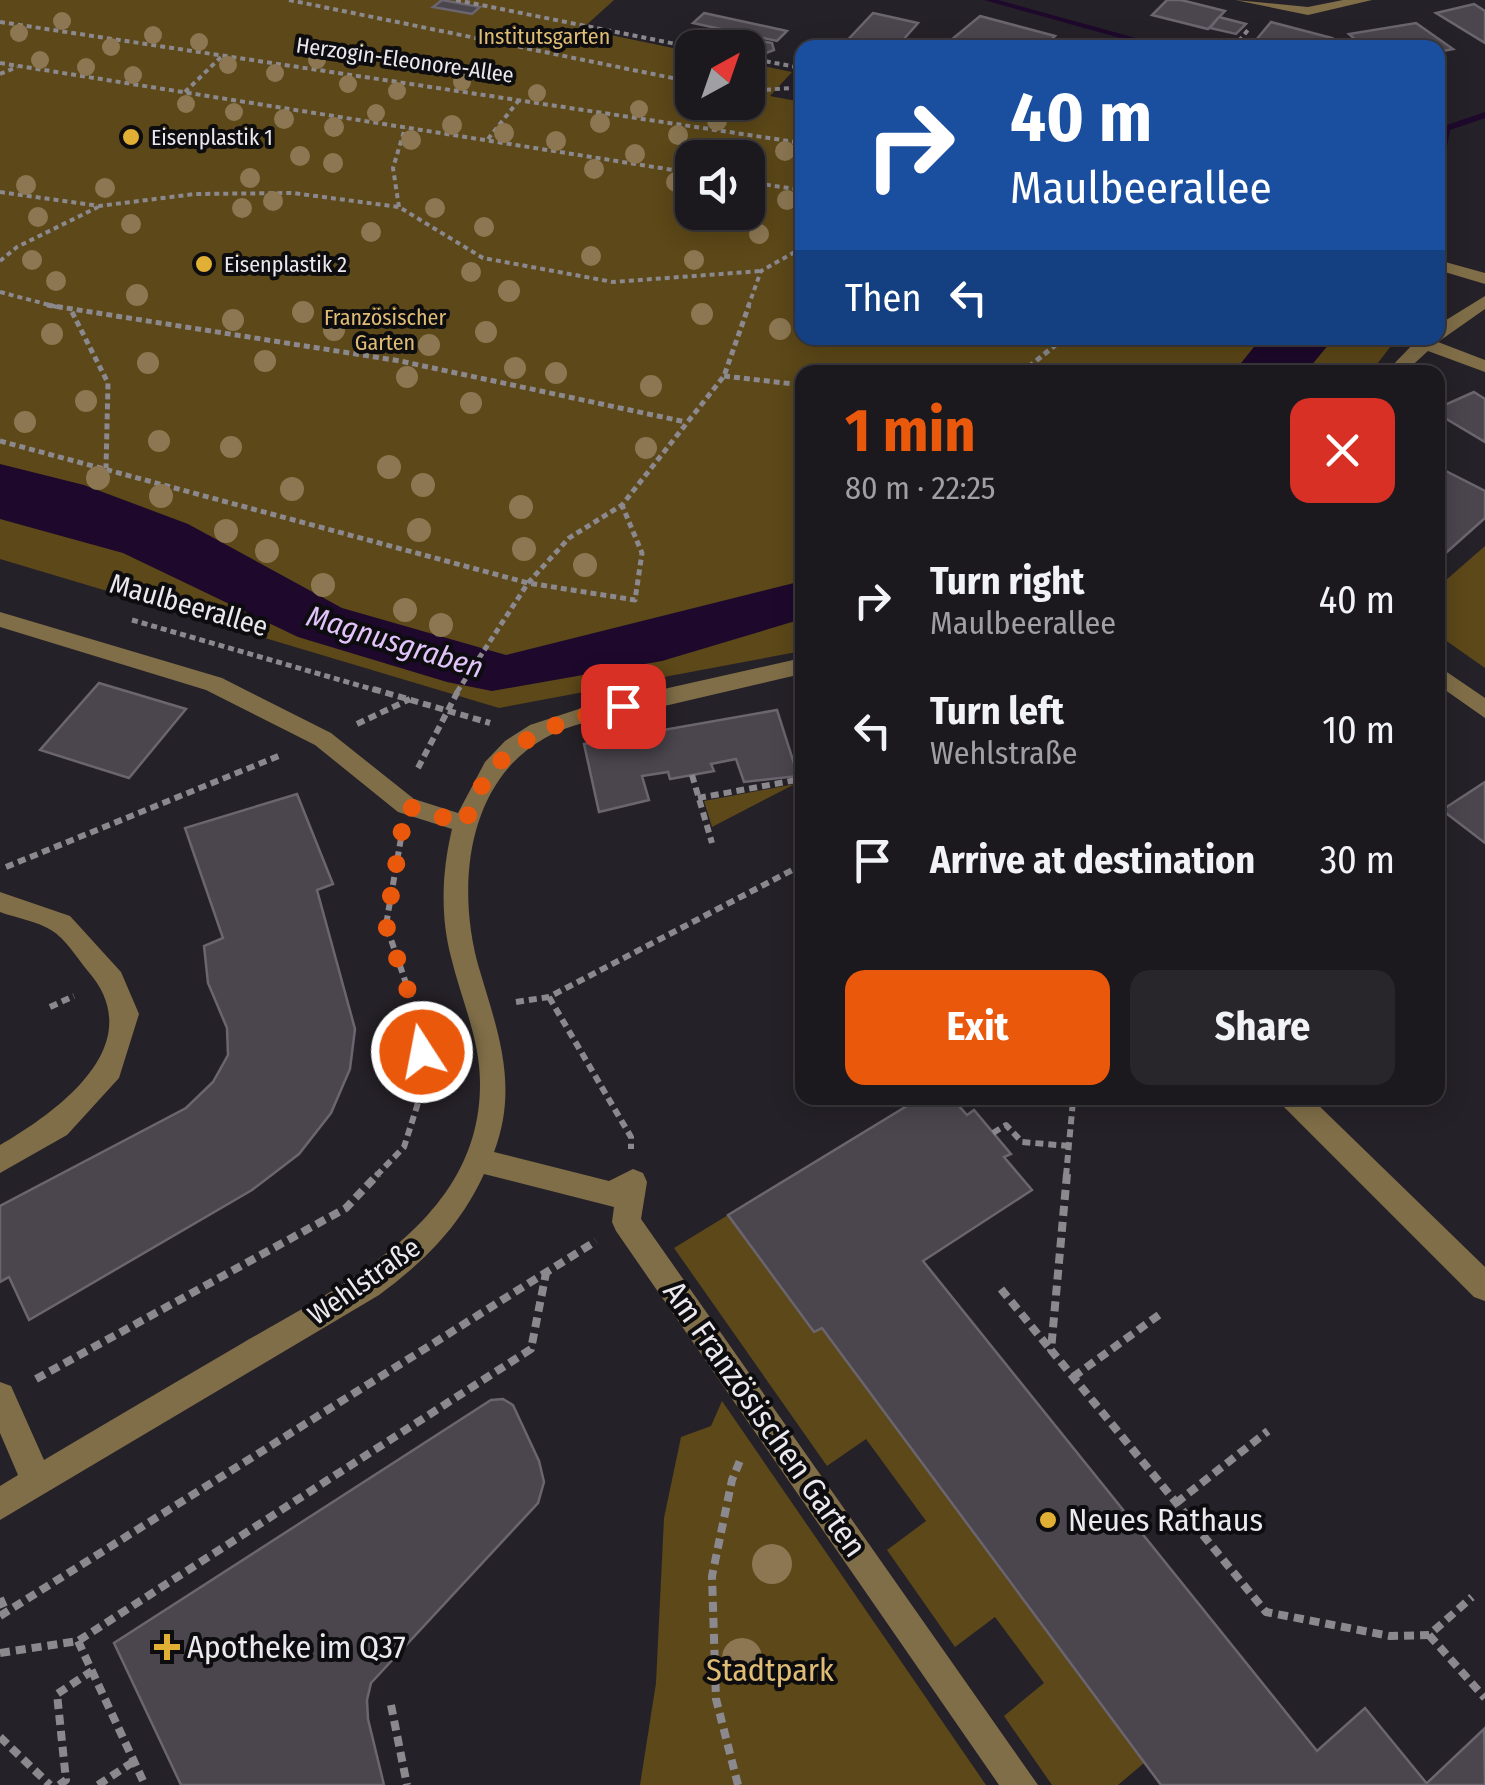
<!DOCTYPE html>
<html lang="en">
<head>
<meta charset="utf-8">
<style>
	body { margin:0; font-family:"Fira Sans Condensed",sans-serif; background:#29262b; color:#f1f3f6; height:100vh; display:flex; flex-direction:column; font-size:38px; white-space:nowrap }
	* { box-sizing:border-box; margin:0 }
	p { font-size:32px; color:#a0a0a4 }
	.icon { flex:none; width:55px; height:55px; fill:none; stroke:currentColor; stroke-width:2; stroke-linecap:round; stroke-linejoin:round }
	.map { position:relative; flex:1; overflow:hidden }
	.sheet { position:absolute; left:795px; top:365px; width:650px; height:740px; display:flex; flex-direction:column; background:#1c191e; border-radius:20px; box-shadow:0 5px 25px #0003,0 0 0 2px #3a383c }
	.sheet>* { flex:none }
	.top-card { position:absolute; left:795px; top:40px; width:650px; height:305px; border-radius:20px; box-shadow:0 5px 25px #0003,0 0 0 2px #3a383c; background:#1a4fa0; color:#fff; overflow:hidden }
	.needle { width:65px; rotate:40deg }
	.buttons { position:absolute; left:675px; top:30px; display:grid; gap:20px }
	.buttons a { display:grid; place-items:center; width:90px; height:90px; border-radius:20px; background:#1c191e; box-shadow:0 5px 25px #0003,0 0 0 2px #3a383c; font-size:50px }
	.pin { position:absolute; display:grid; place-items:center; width:85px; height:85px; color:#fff; margin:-42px; border-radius:20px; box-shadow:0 5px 15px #0006 }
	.me { position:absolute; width:110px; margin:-55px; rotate:349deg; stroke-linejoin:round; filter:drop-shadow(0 0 8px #0008) }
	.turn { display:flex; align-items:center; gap:35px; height:210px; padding:0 50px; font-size:45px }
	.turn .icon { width:130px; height:130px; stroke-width:2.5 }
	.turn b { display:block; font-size:70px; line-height:85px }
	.then { display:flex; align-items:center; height:95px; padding:0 50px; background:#0003; gap:20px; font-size:38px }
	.round { display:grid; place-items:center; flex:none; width:105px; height:105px; border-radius:20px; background:#29262b }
	.headline { display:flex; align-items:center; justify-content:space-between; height:170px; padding:0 50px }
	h1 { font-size:60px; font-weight:700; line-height:75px; color:#ea580c }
	.primary-button { display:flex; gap:20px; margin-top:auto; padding:20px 50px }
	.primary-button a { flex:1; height:115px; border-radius:20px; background:#ea580c; color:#fff; font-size:40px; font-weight:700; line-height:115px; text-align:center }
	.primary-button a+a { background:#29262b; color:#f1f3f6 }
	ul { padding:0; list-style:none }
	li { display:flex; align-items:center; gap:30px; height:130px; padding:0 50px }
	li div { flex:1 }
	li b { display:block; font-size:38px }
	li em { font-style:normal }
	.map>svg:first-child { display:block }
</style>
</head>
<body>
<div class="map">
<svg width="1485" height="1785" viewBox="0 0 1485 1785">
	<rect width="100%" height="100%" fill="#252128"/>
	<!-- green -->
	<g fill="#5c4818" fill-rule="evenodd">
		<path d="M0,0h614l-32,29 110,23v50h56v-39l44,9 -22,24 32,6v236h595l-26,34h-569v279l-303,57 -499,-149zM692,158h56v54h-56z"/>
		<polygon points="1485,546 1485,668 1438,635 1438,587"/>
		<polygon points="795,784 712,827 704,801"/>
		<polygon points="728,1215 814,1332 822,1328 1144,1763 1118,1785 1052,1785 1004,1716 1044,1683 995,1617 955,1647 887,1550 926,1521 866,1439 827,1466 674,1248"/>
		<polygon points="722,1401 986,1785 640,1785 656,1683 664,1518 681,1437 711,1426"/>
	</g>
	<!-- water -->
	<g fill="#1e092c">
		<polygon points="1261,338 1334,338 1306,372 1234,372"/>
		<polygon points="0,464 84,485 188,524 342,608 506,655 802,581 802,619 662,661 492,691 447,682 298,637 123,553 0,519"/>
	</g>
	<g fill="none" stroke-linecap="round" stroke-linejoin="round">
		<!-- stream -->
		<g fill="#1e092c" fill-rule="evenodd">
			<polygon points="984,0 998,0 1172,48 1156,48"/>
			<polygon points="1485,112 1485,118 1450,130 1443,168 1438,171 1438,146 1441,129 1438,127 1438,121 1447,125"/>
		</g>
	</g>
	<!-- building -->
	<g fill="#4b464e" stroke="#6a656e" stroke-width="2.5">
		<polygon points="442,0 480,7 472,14 433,7"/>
		<polygon points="1167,0 1181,0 1225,11 1208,29 1152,15"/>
		<polygon points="1474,4 1485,11 1485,43 1436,13"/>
		<polygon points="704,13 787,31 777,41 693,23"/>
		<polygon points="873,13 918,23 896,48 843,45"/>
		<polygon points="980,16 1055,36 1050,41 1074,48 945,45"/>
		<polygon points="1219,17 1246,24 1236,34 1210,28"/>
		<polygon points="1271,22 1332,38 1325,48 1284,48 1256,40"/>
		<polygon points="1416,23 1453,49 1438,52 1438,48 1357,48 1352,44 1359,43 1349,34"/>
		<polygon points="701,30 729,37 722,44 693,38"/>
		<polygon points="757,40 772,43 774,50 761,55 748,53 743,45"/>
		<polygon points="1474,392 1485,399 1485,442 1438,414 1445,411 1440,407"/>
		<polygon points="1438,467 1485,491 1485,518 1438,560"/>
		<polygon points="99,683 186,709 129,778 40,750"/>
		<polygon points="777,710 798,776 744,782 736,759 711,764 714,771 670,779 668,772 642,776 649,800 599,812 584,744"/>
		<polygon points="1485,782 1485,843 1442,810"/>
		<polygon points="297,794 333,884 317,890 355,1029 350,1069 331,1113 299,1154 252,1190 29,1320 9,1277 0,1282 0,1206 186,1108 213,1082 228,1055 227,1028 208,983 204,946 223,938 185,828"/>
		<polygon points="920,1098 952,1098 967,1115 974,1110 1011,1154 1004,1157 1032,1190 923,1261 1317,1751 1365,1708 1428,1785 1161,1785 822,1328 814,1332 728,1215"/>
		<polygon points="503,1399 513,1405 539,1461 544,1482 538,1503 371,1683 367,1700 368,1719 384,1785 181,1785 114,1643 491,1400"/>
		<polygon points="1484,1729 1485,1785 1428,1785 1427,1783"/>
	</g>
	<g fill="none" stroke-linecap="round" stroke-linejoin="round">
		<!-- path-far3 -->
		<g stroke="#8b888e" stroke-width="4" stroke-dasharray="5 4" stroke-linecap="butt">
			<polyline points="289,0 692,82"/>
			<polyline points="456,0 696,48"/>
			<polyline points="0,22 802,143"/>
			<polyline points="1233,48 1248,30"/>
			<polyline points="748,58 802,68"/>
			<polyline points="0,63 692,173"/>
			<polyline points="0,74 17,67"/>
			<polyline points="748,91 791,88"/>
			<polyline points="185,92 223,55"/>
			<polyline points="488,139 519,100"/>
			<polyline points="748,182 802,190"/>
			<polyline points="0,192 99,206 195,194 293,193 399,207 483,258 613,282 761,271"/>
			<polyline points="399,207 393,168 405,128"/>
			<polyline points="0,261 17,247 98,207"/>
			<polyline points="0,292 57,307"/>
			<polyline points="748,307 761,271 802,248"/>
		</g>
		<!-- path-far2 -->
		<g stroke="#8b888e" stroke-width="5" stroke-dasharray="6 4" stroke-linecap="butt">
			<polyline points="47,305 400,361 686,422"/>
			<polyline points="72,312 108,383 106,468"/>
			<polyline points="1009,372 1031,365 1064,338"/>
			<polyline points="724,376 802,385"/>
			<polyline points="0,441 528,583 635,600 642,553 622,505"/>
			<polyline points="132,620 382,692"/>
			<polyline points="457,692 528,583 569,538 622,505 724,376 749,305"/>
		</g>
		<!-- path-far1 -->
		<g stroke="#8b888e" stroke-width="6" stroke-dasharray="8 5" stroke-linecap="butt">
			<polyline points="373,689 490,723"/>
			<polyline points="357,724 410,699"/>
			<polyline points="418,768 459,689"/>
			<polyline points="692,775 712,843"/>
			<polyline points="698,798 802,779"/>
			<polyline points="6,867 281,755"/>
			<polyline points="549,997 631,1137 631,1149"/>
			<polyline points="516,1002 549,997 802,865"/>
			<polyline points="50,1007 74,996"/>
			<polyline points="419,1021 445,1015"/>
			<polyline points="993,1133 1006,1125 1022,1142 1069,1146"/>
			<polyline points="376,1176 404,1147 425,1081 419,1021 386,925 401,838"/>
			<polyline points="1066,1176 1073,1101 1069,1098"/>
		</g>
		<!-- path -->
		<g stroke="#8b888e" stroke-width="8" stroke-dasharray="10 6" stroke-linecap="butt">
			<polyline points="1067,1174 1051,1350 1266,1612 1390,1636 1429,1635 1472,1597"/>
			<polyline points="1001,1289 1050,1349"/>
			<polyline points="1073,1377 1163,1312"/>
			<polyline points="36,1379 346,1208 378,1174"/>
			<polyline points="1176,1503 1268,1431"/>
			<polyline points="0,1598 6,1612"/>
			<polyline points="0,1616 596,1241"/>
			<polyline points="1429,1635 1485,1698"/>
			<polyline points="78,1641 145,1785"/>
			<polyline points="0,1653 78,1641 531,1349 546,1273"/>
			<polyline points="391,1705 407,1785"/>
			<polyline points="0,1737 50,1785"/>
			<polyline points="59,1785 66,1780 57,1694 92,1671"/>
			<polyline points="98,1785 133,1762"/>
			<polyline points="738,1785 716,1699 712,1576 732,1480 741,1458"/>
		</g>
		<!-- minor -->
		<g fill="#806e48" fill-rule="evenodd">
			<polygon points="1235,0 1308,7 1343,0 1372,0 1308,15"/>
			<polygon points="1438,260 1485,273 1485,284 1438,270"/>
			<polygon points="1485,296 1485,309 1438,342 1485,360 1485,372 1428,351 1405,372 1386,372 1418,339 1438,338 1438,325"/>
			<path d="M0,612l222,66 109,55 83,66 44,14 27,-51 20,-21 25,-16 58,-19 214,-48v16c-54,12 -108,26 -162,37 -32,7 -67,11 -95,27 -79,44 -89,150 -66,230 19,64 40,118 15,184l115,29 24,-12 10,4 4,9 -6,37 397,566h-39l-383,-554 -4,-9 2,-15 -130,-33c-24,52 -59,87 -105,121l-379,225v-34l18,-11 -18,-42v-51l11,4 33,74c65,-39 131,-77 197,-116 101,-59 240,-123 239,-261 0,-44 -19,-84 -29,-126 -11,-42 -9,-86 1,-128l-54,-17 -83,-67 -109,-55 -206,-63z"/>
			<polygon points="1438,666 1485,698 1485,718 1438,685"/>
			<path d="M0,892l70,24 51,56 18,42 -20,64 -52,57 -67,38v-28c60,-35 152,-102 87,-175 -10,-12 -22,-32 -36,-40 -14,-9 -35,-12 -51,-18z"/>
			<polygon points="1280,1098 1311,1098 1485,1267 1485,1301 1474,1297 1283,1106"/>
		</g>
	</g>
	<!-- trees -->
	<g fill="#8c7752">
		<circle cx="62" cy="21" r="9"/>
		<circle cx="19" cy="33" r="9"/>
		<circle cx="153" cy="35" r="9"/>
		<circle cx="199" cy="42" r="9"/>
		<circle cx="111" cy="47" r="9"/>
		<circle cx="40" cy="60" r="9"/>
		<circle cx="317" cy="60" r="9"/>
		<circle cx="228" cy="65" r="9"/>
		<circle cx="86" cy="67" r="9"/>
		<circle cx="275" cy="73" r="9"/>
		<circle cx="133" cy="75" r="9"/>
		<circle cx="462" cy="82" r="9"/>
		<circle cx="348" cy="84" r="9"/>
		<circle cx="397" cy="91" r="9"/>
		<circle cx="537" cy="93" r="9"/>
		<circle cx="186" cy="104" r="9"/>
		<circle cx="639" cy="109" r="9"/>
		<circle cx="234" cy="112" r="9"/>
		<circle cx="376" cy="113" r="9"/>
		<circle cx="284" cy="119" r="10"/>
		<circle cx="717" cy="121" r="10"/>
		<circle cx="600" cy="123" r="10"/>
		<circle cx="452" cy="125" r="10"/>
		<circle cx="334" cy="127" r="10"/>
		<circle cx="504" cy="133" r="10"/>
		<circle cx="678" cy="135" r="10"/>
		<circle cx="411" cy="140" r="10"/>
		<circle cx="556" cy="141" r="10"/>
		<circle cx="785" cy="151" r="10"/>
		<circle cx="635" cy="154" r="10"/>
		<circle cx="300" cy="156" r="10"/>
		<circle cx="333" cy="163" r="10"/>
		<circle cx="594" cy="169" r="10"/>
		<circle cx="250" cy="178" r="10"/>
		<circle cx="676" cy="182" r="10"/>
		<circle cx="26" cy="185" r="10"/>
		<circle cx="105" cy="188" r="10"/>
		<circle cx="787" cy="200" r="10"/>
		<circle cx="273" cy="201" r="10"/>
		<circle cx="242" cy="208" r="10"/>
		<circle cx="435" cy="208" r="10"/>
		<circle cx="38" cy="217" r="10"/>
		<circle cx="131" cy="224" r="10"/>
		<circle cx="484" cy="227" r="10"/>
		<circle cx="371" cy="232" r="10"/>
		<circle cx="759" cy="234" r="10"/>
		<circle cx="591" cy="256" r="10"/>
		<circle cx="32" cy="260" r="10"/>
		<circle cx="694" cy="260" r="10"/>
		<circle cx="471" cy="272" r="10"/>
		<circle cx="56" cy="281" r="10"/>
		<circle cx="509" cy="291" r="11"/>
		<circle cx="137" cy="295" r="11"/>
		<circle cx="303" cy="312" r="11"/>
		<circle cx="702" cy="314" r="11"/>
		<circle cx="233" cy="320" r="11"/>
		<circle cx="780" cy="329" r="11"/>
		<circle cx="334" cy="330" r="11"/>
		<circle cx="486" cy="332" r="11"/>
		<circle cx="52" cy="334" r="11"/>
		<circle cx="429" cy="345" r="11"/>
		<circle cx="265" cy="361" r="11"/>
		<circle cx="148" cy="363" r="11"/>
		<circle cx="515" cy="368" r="11"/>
		<circle cx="556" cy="373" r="11"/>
		<circle cx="407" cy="377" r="11"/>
		<circle cx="651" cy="386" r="11"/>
		<circle cx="86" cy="401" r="11"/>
		<circle cx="471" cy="403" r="11"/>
		<circle cx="25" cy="422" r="11"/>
		<circle cx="159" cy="441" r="11"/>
		<circle cx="231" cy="447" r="11"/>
		<circle cx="646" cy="448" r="11"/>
		<circle cx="389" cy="467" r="12"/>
		<circle cx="98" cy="478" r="12"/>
		<circle cx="423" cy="485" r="12"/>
		<circle cx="292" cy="489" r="12"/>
		<circle cx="161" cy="496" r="12"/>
		<circle cx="521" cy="507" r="12"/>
		<circle cx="419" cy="530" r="12"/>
		<circle cx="226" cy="531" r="12"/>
		<circle cx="524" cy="549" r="12"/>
		<circle cx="267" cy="551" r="12"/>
		<circle cx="585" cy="565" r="12"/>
		<circle cx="323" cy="585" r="12"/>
		<circle cx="405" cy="610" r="12"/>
		<circle cx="441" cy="625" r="12"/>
		<circle cx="772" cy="1564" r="20"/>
		<circle cx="742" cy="1658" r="20"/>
	</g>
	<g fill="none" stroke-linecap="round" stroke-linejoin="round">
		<!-- route -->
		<path stroke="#ea580c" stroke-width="18" stroke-dasharray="0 32.4" d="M422,1052l-4,-31 -32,-96 20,-119 59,18c26,-81 82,-101 158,-118"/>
	</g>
	<!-- markers -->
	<g fill="#e1af34" stroke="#0d0c0f" stroke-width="4">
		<circle cx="131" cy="137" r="10"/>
		<circle cx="204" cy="264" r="10"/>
		<circle cx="1048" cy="1520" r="10"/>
		<path d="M162 1632h10v10h10v10h-10v10h-10v-10h-10v-10h10z"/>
	</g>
	<g text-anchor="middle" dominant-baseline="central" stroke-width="8" stroke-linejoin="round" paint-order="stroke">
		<!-- far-park labels -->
		<g font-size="22" fill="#e0bd74" stroke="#0d0c0f">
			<text x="544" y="36">Institutsgarten</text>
			<text x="385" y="317">Französischer<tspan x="385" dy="25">Garten</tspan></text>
		</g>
		<!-- far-street labels -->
		<g font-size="22" fill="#ece9ee" stroke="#0d0c0f">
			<text transform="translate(405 60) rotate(8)">Herzogin-Eleonore-Allee</text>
		</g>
		<!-- far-poi labels -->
		<g font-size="22" fill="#ece9ee" stroke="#0d0c0f" text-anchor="start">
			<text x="151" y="137">Eisenplastik 1</text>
			<text x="224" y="264">Eisenplastik 2</text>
		</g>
		<!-- street labels -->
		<g font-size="28" fill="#ece9ee" stroke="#0d0c0f">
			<text transform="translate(189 605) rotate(16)">Maulbeerallee</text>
			<text transform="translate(364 1281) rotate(-35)">Wehlstraße</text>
		</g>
		<!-- water labels -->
		<g font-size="30" font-style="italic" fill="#e2c4fb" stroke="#0d0c0f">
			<text transform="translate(395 642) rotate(17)">Magnusgraben</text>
		</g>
		<!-- near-street labels -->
		<g font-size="32" fill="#ece9ee" stroke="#0d0c0f">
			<text transform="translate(765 1419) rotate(55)">Am Französischen Garten</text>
		</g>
		<!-- near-poi labels -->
		<g font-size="32" fill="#ece9ee" stroke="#0d0c0f" text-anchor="start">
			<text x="1068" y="1520">Neues Rathaus</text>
			<text x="187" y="1647">Apotheke im Q37</text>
		</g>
		<!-- near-park labels -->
		<g font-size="32" fill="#e0bd74" stroke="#0d0c0f">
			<text x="770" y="1670">Stadtpark</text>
		</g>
	</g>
</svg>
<div class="buttons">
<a><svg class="needle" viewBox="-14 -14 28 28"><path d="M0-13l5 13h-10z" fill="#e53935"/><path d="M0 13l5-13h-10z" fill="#a0a0a4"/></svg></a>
<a><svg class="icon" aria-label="sound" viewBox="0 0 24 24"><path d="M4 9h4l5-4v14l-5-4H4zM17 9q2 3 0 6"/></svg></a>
</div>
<div class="pin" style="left:623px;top:706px;background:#d93025"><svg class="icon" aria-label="arrive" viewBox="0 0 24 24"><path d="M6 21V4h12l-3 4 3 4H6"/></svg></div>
<svg class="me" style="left:422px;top:1052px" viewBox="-20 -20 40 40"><circle r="17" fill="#ea580c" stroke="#fff" stroke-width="3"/><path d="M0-11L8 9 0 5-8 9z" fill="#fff"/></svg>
<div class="top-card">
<div class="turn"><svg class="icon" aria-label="right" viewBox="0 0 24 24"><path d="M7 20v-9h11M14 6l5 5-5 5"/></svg><div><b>40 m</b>Maulbeerallee</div></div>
<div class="then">Then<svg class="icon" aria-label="left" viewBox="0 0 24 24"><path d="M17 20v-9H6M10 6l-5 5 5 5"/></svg></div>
</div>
<section class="sheet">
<div class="headline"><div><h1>1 min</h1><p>80 m · 22:25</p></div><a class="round" style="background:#d93025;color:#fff"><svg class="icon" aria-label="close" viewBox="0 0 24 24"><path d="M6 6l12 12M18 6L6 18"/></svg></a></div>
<ul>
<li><svg class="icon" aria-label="right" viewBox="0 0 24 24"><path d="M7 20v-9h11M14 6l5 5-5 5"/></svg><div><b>Turn right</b><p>Maulbeerallee</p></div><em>40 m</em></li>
<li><svg class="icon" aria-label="left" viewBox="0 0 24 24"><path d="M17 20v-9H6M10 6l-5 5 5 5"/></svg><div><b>Turn left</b><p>Wehlstraße</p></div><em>10 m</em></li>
<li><svg class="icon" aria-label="arrive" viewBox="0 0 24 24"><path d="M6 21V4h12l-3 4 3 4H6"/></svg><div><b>Arrive at destination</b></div><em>30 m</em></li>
</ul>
<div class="primary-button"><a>Exit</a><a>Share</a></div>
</section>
</div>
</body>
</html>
